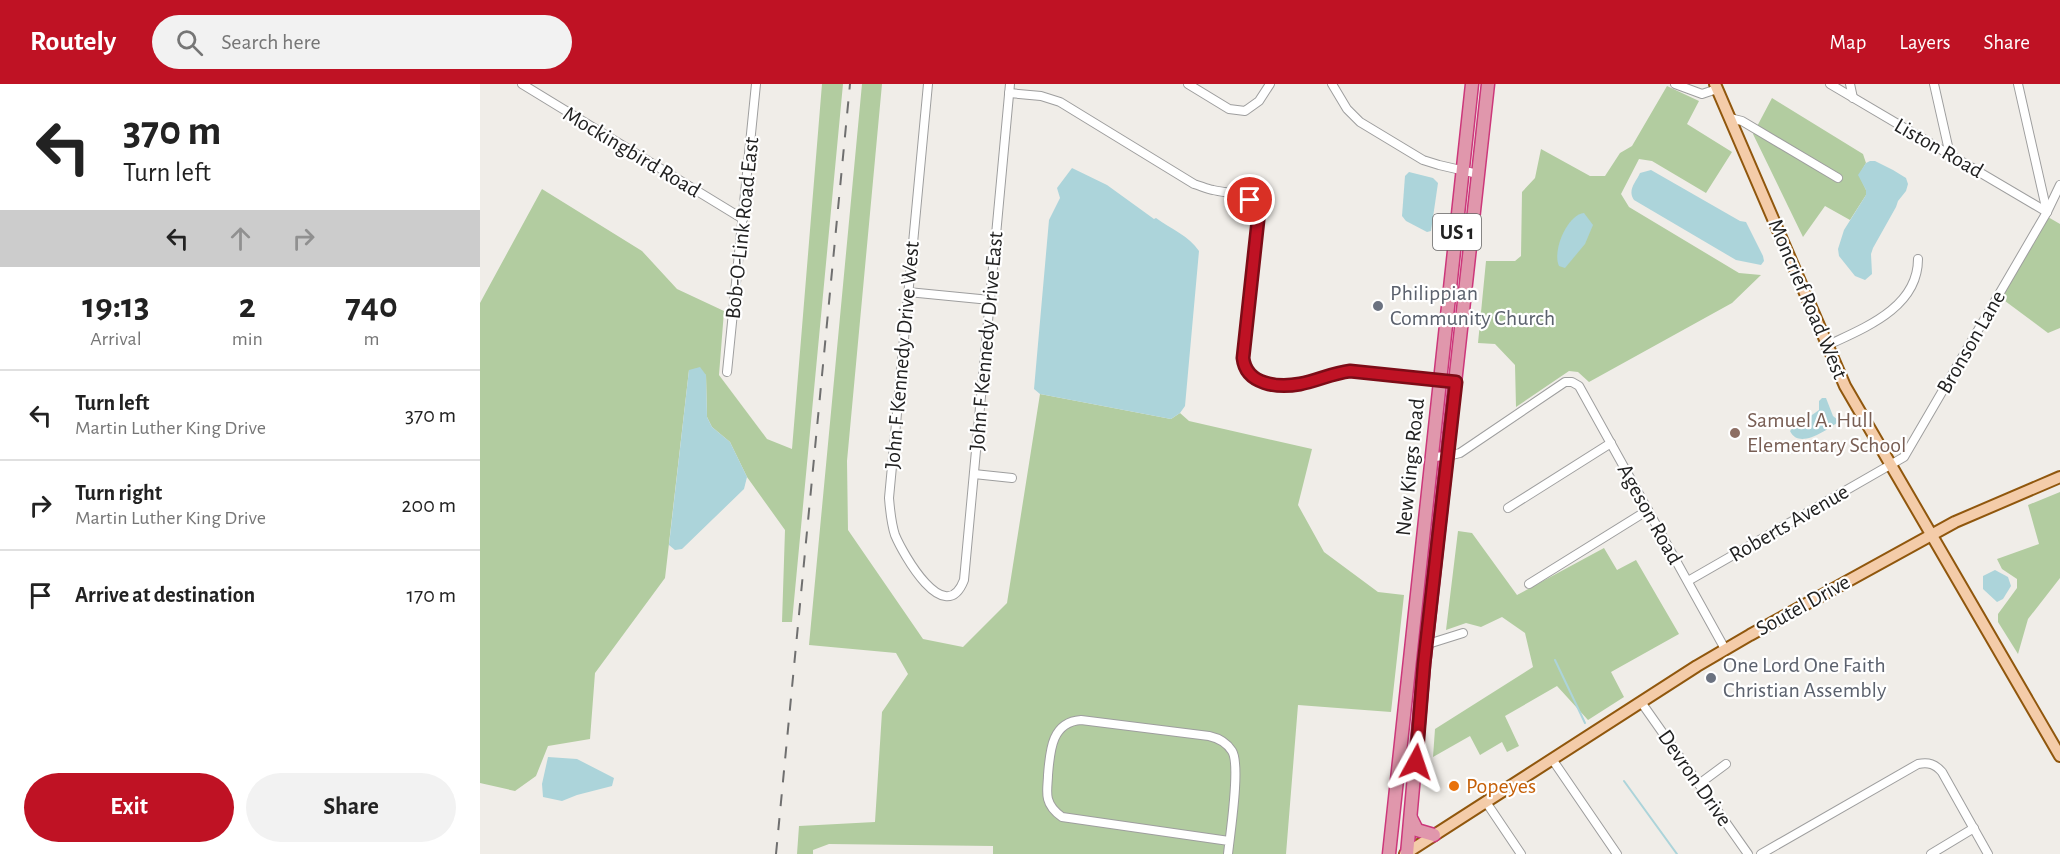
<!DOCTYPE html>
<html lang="en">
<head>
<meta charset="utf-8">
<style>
	body { margin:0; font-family:"Alegreya Sans",sans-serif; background:#f2f2f2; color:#222; height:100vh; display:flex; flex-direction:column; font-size:22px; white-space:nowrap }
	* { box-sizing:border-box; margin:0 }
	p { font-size:20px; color:#767676 }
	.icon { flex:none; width:33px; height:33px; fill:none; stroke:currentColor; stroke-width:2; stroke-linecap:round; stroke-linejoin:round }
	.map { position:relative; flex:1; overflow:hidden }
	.details { display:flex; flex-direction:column; background:#fff; width:480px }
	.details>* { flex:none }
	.top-card { background:#fff; color:#222; overflow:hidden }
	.pin { position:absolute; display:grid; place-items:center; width:51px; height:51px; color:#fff; margin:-26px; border:3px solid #fff; border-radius:50%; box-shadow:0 2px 6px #0007 }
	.me { position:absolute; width:66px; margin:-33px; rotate:5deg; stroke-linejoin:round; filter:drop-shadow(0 0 4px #0008) }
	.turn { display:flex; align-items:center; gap:21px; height:126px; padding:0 24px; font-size:27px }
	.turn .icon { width:78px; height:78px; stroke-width:2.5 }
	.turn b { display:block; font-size:42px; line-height:51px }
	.lanes { display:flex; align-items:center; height:57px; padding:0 24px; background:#0003; justify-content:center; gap:30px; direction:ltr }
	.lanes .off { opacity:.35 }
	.eta { display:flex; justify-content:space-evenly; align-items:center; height:102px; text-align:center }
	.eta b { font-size:36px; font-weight:700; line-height:42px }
	.primary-button { display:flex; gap:12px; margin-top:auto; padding:12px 24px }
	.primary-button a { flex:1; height:69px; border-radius:36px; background:#bf1224; color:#fff; font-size:24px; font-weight:700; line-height:69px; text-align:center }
	.primary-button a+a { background:#f2f2f2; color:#222 }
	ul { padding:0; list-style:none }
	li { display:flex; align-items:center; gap:18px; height:90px; padding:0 24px; border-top:2px solid #e0e0e0 }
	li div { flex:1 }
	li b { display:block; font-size:22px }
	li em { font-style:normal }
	header { display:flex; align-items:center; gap:36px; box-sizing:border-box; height:84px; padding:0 30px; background:#bf1224; color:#fff }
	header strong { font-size:28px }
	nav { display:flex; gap:33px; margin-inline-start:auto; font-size:21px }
	.search { width:420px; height:54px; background:#f2f2f2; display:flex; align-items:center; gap:15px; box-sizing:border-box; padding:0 21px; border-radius:33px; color:#767676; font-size:22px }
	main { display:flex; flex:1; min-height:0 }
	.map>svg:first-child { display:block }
</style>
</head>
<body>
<header>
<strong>Routely</strong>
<div class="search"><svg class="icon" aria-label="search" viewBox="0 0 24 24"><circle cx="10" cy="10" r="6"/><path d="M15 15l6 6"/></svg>Search here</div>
<nav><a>Map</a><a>Layers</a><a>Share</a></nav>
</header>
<main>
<section class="details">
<div class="top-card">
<div class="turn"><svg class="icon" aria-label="left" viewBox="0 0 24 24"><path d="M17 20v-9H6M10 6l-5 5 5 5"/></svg><div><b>370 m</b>Turn left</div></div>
<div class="lanes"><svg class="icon" aria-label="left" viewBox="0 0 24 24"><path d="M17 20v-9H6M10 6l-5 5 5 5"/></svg><svg class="icon off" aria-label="ahead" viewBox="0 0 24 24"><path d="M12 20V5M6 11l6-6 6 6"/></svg><svg class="icon off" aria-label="right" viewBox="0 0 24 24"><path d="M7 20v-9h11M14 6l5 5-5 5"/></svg></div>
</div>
<div class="eta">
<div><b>19:13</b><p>Arrival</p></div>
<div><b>2</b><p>min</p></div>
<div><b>740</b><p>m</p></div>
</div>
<ul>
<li><svg class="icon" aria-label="left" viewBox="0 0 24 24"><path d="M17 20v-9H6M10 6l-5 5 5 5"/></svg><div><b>Turn left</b><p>Martin Luther King Drive</p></div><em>370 m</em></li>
<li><svg class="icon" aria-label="right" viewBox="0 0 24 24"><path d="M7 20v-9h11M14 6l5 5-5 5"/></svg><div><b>Turn right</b><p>Martin Luther King Drive</p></div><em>200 m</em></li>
<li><svg class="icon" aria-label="arrive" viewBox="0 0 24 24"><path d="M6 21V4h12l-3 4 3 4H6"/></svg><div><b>Arrive at destination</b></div><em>170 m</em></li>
</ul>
<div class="primary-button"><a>Exit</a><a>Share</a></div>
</section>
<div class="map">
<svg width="1580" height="770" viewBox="0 0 1580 770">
	<rect width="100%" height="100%" fill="#f0ede8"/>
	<!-- forest -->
	<g fill="#b2cca0">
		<polygon points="342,0 363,0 312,538 302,538 305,446 267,393 250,358 232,343 227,333 226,291 209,286 185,494 115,589 110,655 68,662 56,692 35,707 0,699 0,219 62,105 162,167 197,205 244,227 239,291 287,355 312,365"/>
		<polygon points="382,0 402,0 367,377 368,446 443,555 483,563 527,519 560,310 691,335 700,329 709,337 832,365 818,421 844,468 898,508 924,511 911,628 818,621 806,770 513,770 513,762 349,760 333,766 333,770 317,770 319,742 395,738 402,628 428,590 416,569 329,561"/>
		<polygon points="1187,2 1219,17 1207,40 1252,68 1226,109 1172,77 1159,75 1141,110 1149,123 1259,189 1281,191 1252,219 1109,298 1098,288 1089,287 1036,323 1035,281 1015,260 998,259 1006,177 1035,177 1041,172 1042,108 1055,94 1061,65 1110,92 1125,92 1140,69 1152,62"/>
		<polygon points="1292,14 1383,70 1386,79 1379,91 1386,106 1386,111 1370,136 1345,122 1323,153 1273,50"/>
		<polygon points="1568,133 1580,140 1580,244 1568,249 1521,214"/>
		<polygon points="1580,408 1580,494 1548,535 1538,570 1518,538 1518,530 1537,504 1537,495 1522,485 1517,475 1559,460 1548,421"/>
		<polygon points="978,447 992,449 1037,511 1124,464 1137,486 1156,476 1199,550 1131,588 1144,613 1108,636 1077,602 1025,632 1039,662 1027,668 1022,658 1000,671 990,652 953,673 955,645 1053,583 1045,549 1022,533 1001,543 986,539 966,546"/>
	</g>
	<!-- water -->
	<g fill="#acd4da">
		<polygon points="1390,77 1395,77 1413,86 1426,94 1428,100 1426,107 1418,117 1416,123 1393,164 1391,170 1392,190 1385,196 1375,192 1359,172 1358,165 1364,146 1386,111 1386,106 1378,91 1386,79"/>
		<path d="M592,84l35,17 47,34 2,-1c15,11 33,18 43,33l-14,155 -5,7 -9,6 -131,-25 -6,-5 15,-169 11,-22 -3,-10z"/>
		<path d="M1171,86l89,51 6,1 17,34 1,5 -3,4 -25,-5 -102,-60c-7,-10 2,-18 6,-27z"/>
		<polygon points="929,88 953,94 958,99 951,147 947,148 926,137 922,132 925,92"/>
		<path d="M1104,129l9,12 -8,19 -20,24 -6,-2c-7,-15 8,-51 25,-53z"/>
		<polygon points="220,283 226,291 227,333 232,343 250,358 267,393 264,405 202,465 195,466 189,461 209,286"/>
		<path d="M1342,314h4l7,18 5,4 -1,3c-11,7 -38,27 -47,8 7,-9 19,-13 29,-21v-9z"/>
		<polygon points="1515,486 1528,493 1531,502 1523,515 1517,518 1503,505 1503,492"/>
		<polygon points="68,673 97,675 134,694 132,702 97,711 82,717 63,713 62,700"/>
	</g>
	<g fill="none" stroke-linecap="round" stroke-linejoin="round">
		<!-- stream -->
		<g stroke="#acd4da" stroke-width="2">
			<polyline points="1075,576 1105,639"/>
			<polyline points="1144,697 1197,770"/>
		</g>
		<!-- minor casing -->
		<g stroke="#9e9e9e" stroke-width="10">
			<g id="minor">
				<polyline points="42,0 263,135"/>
				<path d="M448,0l-39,414c1,12 2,25 6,37 8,19 50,94 69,45l46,-496"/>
				<polyline points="708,0 749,25 765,27 779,17 790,0"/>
				<polyline points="852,0 867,25 880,38 943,76 959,81 998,90"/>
				<polyline points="1195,0 1222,10 1237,5"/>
				<polyline points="1350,0 1567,128"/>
				<polyline points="1370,0 1373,14"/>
				<polyline points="1454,0 1470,71"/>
				<polyline points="1538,0 1567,128"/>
				<path d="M529,9l32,3 19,6 134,82c7,2 13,5 19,6 21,5 44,1 45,30l-15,138c3,27 35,30 56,26 19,-3 35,-13 54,-13 34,0 69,7 103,11"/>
				<polyline points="1250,34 1262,37 1358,94"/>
				<polyline points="428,208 510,216"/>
				<path d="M1346,262c38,-18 92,-38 92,-87"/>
				<polyline points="247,288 276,0"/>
				<polyline points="952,373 968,372 980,369 1085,298 1092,298 1099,302 1245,565"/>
				<polyline points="494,390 532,394"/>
				<polyline points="1028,424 1131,359"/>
				<polyline points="1208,497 1424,373 1567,128 1580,101"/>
				<polyline points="1049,500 1168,426"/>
				<polyline points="948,560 983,549"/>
				<polyline points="1161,618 1268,770"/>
				<polyline points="1072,675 1137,770"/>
				<polyline points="1219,700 1246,680"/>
				<polyline points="1006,718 1041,770"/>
				<path d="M748,770c2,-20 13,-89 4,-103 -5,-8 -14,-13 -23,-15l-128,-16c-30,2 -31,32 -33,55 0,7 -2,17 0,24 2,8 7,13 14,18l167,24"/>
				<path d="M1281,770l157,-90c11,-2 17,0 24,8l46,82"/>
				<polyline points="1451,770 1494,744"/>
			</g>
		</g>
		<!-- major casing -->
		<g stroke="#90570d" stroke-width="14">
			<g id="major">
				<polyline points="1235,0 1365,302 1580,672"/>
				<polyline points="925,770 1217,582 1270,551 1475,438 1580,393"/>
			</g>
		</g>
		<!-- highway casing -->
		<g stroke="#cc377a" stroke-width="15">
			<g id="highway">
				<polyline points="931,734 937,746 954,751"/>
				<polyline points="909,770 992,0"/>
				<polyline points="927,770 944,580 1008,0"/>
			</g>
		</g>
		<!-- minor -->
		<use href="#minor" stroke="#fff" stroke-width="8"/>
		<!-- major -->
		<use href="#major" stroke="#f4cca9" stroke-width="10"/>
		<!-- highway -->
		<use href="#highway" stroke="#e097ac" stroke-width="12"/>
		<!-- rail -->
		<polyline stroke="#6f6f6f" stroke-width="2" stroke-dasharray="12 12" stroke-linecap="butt" points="296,770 370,0"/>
	</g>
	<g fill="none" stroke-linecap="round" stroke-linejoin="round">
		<!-- route casing -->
		<g stroke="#7c0c17" stroke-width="15">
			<path id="route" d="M770,116l8,12v8l-15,138c3,27 35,30 57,26 17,-3 32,-11 50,-13l106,11 -32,282 -8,98"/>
		</g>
		<!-- route -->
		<use href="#route" stroke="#bf1224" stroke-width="10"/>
	</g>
	<!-- markers -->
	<g fill="#6b7280" stroke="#fff" stroke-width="2">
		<circle cx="898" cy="222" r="6"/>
		<circle cx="1231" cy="594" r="6"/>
	</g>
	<circle fill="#8d6e63" stroke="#fff" stroke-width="2" cx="1255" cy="349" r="6"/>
	<circle fill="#e8710a" stroke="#fff" stroke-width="2" cx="974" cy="702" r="6"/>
	<g text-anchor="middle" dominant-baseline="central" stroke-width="4.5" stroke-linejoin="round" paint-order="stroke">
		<!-- shield labels -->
		<rect fill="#fff" stroke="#646464" stroke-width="1.5" x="953" y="130" width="48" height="36" rx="4.5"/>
		<g font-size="21" font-weight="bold" fill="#212121">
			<text x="977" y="148">US 1</text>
		</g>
		<!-- street labels -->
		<g font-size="22" fill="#212121" stroke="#fff">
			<text transform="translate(1459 64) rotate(30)">Liston Road</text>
			<text transform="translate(152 68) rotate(31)">Mockingbird Road</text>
			<text transform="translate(262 144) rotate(-84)">Bob-O-Link Road East</text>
			<text transform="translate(1328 215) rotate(67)">Moncrief Road West</text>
			<text transform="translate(506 257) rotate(-85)">John F Kennedy Drive East</text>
			<text transform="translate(1491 258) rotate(-60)">Bronson Lane</text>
			<text transform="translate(422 271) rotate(-85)">John F Kennedy Drive West</text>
			<text transform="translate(930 383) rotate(-84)">New Kings Road</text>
			<text transform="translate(1170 430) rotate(61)">Ageson Road</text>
			<text transform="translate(1309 439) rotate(-30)">Roberts Avenue</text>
			<text transform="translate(1323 521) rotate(-29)">Soutel Drive</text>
			<text transform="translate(1215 694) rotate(55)">Devron Drive</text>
		</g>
		<!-- worship labels -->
		<g font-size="22" fill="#5b616d" stroke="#fff" text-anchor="start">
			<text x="910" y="209">Philippian<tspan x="910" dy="25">Community Church</tspan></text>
			<text x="1243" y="581">One Lord One Faith<tspan x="1243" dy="25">Christian Assembly</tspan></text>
		</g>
		<!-- education labels -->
		<g font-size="22" fill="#785e54" stroke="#fff" text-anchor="start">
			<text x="1267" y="336">Samuel A. Hull<tspan x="1267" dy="25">Elementary School</tspan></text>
		</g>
		<!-- food labels -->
		<g font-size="22" fill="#c56008" stroke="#fff" text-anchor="start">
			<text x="986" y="702">Popeyes</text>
		</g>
	</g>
</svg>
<div class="pin" style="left:770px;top:116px;background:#d93025"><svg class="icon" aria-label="arrive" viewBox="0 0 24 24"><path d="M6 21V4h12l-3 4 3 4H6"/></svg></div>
<svg class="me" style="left:936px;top:678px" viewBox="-20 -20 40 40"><path d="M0-17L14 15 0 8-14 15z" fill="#bf1224" stroke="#fff" stroke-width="4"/></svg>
</div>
</main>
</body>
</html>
